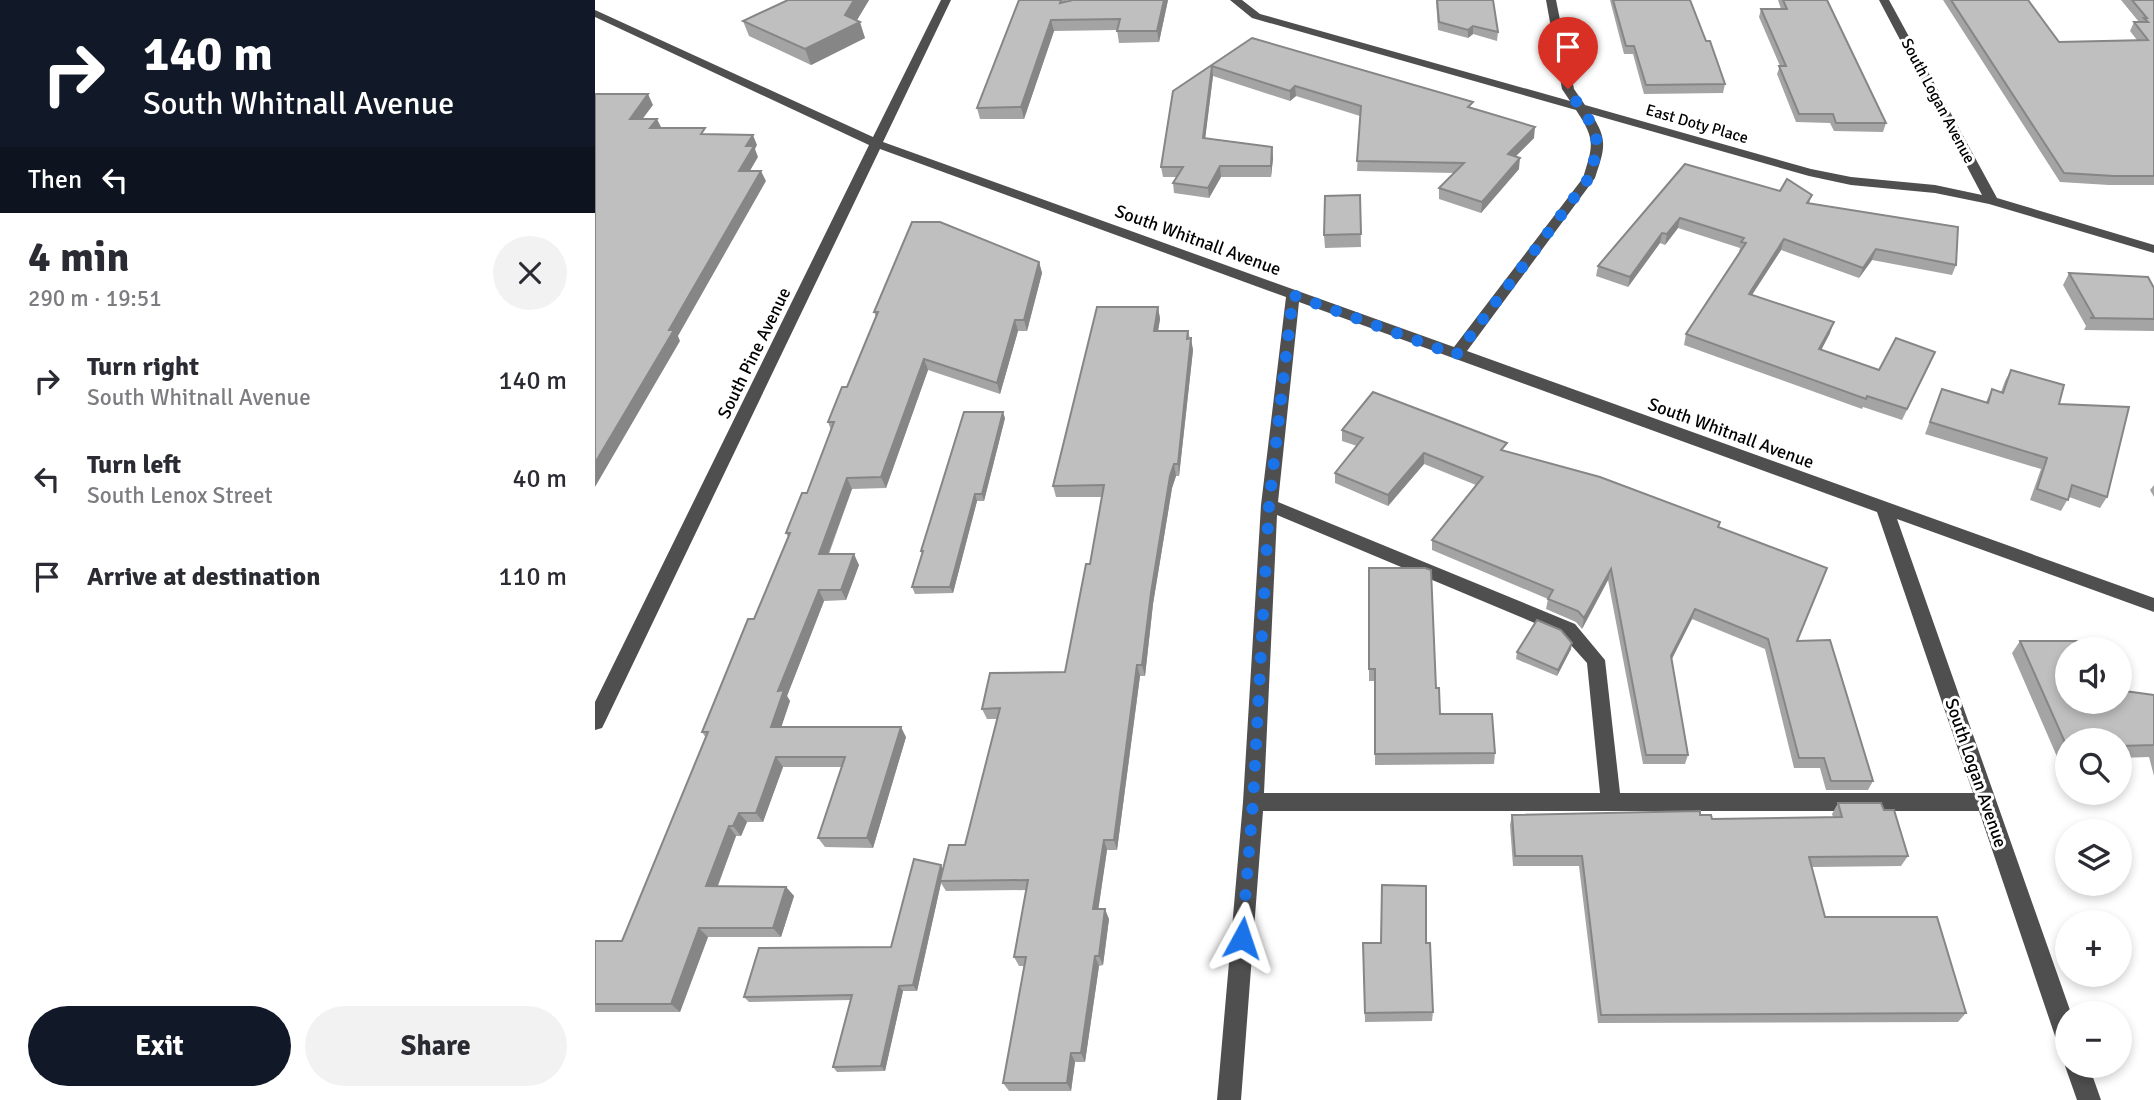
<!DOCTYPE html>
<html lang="en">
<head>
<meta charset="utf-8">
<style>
	body { margin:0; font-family:Signika,sans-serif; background:#f2f2f3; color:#2b2b33; height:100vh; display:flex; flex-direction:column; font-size:26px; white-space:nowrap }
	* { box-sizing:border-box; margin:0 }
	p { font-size:23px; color:#7c7c81 }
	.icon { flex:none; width:38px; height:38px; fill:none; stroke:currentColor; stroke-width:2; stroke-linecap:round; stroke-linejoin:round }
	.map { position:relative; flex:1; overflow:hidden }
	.details { display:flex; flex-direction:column; background:#fff; width:595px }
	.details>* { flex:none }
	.guide { background:#111827; color:#fff; overflow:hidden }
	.controls { position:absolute; left:1460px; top:637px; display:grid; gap:14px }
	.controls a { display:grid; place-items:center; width:77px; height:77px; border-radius:50%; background:#fff; box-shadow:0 4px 10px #0003; font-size:35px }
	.pin { position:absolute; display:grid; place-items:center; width:60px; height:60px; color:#fff; margin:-72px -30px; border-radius:50% 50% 50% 0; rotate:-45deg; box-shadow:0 0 7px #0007 }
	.pin .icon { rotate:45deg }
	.me { position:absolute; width:77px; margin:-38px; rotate:5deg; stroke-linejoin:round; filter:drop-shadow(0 0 5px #0008) }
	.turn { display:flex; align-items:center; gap:24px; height:147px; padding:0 28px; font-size:32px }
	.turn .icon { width:91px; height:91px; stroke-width:2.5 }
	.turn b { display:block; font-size:49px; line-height:60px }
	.then { display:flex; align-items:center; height:66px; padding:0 28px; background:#0003; gap:14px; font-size:26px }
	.round { display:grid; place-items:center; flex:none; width:74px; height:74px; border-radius:37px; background:#f2f2f3 }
	.overview { display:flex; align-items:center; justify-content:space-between; height:119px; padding:0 28px }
	h1 { font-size:42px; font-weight:800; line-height:52px }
	.action { display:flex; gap:14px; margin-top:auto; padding:14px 28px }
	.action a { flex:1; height:80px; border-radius:42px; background:#111827; color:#fff; font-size:28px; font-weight:800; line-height:80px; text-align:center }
	.action a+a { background:#f2f2f3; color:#2b2b33 }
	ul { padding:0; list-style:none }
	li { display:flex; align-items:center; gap:21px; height:98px; padding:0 28px }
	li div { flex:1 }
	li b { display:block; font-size:26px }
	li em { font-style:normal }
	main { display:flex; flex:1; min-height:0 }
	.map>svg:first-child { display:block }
</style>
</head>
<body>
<main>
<section class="details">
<div class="guide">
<div class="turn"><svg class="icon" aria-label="right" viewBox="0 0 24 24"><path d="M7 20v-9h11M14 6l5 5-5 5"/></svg><div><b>140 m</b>South Whitnall Avenue</div></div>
<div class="then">Then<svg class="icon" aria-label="left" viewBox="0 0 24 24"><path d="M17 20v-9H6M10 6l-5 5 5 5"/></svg></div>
</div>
<div class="overview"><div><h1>4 min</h1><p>290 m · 19:51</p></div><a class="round"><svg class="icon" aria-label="close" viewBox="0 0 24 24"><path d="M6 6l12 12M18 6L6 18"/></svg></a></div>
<ul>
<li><svg class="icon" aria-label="right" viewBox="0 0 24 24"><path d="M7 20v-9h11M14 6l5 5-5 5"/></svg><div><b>Turn right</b><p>South Whitnall Avenue</p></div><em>140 m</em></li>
<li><svg class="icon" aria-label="left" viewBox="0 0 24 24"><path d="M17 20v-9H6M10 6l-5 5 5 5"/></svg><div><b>Turn left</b><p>South Lenox Street</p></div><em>40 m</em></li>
<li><svg class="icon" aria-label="arrive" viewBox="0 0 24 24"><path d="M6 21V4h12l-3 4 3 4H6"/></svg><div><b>Arrive at destination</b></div><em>110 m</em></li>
</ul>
<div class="action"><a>Exit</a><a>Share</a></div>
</section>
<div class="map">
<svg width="1559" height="1100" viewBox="0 0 1559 1100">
	<rect width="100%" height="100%" fill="#fff"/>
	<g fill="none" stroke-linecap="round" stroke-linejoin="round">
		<!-- minor -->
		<g fill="#4f4f4f" fill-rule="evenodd">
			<path d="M346,0h10l-68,142 571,205 129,-169c10,-33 13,-38 -7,-68l-324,-92 -22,-18h12l18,14 310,87 -8,-12 -16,-89h10l18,89 11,16 226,64 40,8 84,8 47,10 -103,-195h10l108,198 157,47v8l-165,-49 -54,-11 -84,-8 -42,-9 -218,-62c18,26 13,36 4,64l-128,173 687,247v14l-257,-93 174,494h-4v35l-8,-4 -4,-8 -76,-225h-716l-22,289h-24l26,-298 18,-297 25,-208 -406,-148 -275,573 -3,6 -7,2v-28l274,-557 -274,-128v-7l278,127zM704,302l578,210 96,281h-353l-15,-133 -30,-36 -297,-122zM682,515l284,119 26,29 13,130h-336z"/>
			<polygon points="1472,1062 1472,1066 1494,1066 1506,1100 1482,1100 1470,1066"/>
		</g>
	</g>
	<!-- wall -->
	<g fill="#a4a4a4">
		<polygon points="193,0 274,0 262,20 270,38 216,65 154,36 148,21"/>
		<polygon points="424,0 472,0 471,2 478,0 573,0 564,42 524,43 522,30 459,31 429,119 385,119 382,108"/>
		<polygon points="841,0 898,0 903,32 902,41 878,34 873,38 843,30"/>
		<polygon points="1015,0 1095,0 1111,41 1130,84 1128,93 1049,94 1038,54 1029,54"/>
		<polygon points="1183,0 1232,0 1291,123 1288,132 1239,131 1235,123 1201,122 1182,74 1185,66 1164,17 1166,9 1186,9"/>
		<polygon points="1348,0 1433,0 1464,42 1542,40 1535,31 1539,22 1544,22 1526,0 1559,0 1559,185 1514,185 1465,182"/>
		<polygon points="657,38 877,108 939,138 920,157 924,169 886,213 844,199 844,188 859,173 762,171 765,116 701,96 695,101 618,76 610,138 677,147 678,158 676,177 626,177 614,198 579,193 578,183 581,177 568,177 566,167 578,91"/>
		<polygon points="1090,164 1185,191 1217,195 1214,203 1361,265 1357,275 1277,260 1264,278 1186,250 1157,295 1235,333 1226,350 1284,370 1336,362 1307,420 1268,407 1267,409 1089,345 1091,334 1145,253 1144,252 1145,248 1083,228 1070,245 1065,243 1033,287 1001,276 1003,266"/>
		<polygon points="765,195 766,247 730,248 729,235"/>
		<polygon points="444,262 447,273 432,331 423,331 405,394 333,370 291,488 257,489 234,554 264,565 251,600 229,601 192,696 195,701 186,727 311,737 278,848 230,847 223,838 247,767 188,767 168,822 152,822 146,836 141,836 123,886 191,887 199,896 186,937 113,937 85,1012 0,1012 0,941 27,941 111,738 107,732 159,619 193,537 191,533 212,493 236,430 233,422 252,387 281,317 279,312"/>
		<polygon points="1474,273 1559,288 1559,331 1489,330 1491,326 1468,285"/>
		<polygon points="563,307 565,319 563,331 593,331 598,350 584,476 581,476 577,488 558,604 550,676 545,676 522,850 512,850 503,909 514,919 508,965 504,966 490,1062 480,1062 476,1091 414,1091 408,1083 429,966 424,966 419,957 431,890 351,891 346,883 322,991 308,991 290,1071 242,1072 238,1067 256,1000 154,1002 149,997 296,947 348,869 370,845 402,719 392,719 387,709 470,672 495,564 507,497 461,497 458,486"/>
		<polygon points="1416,370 1464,404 1512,497 1505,508 1474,497 1466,511 1435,500 1446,469 1330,434 1347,389 1391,402 1397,389 1406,392 1410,381"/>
		<polygon points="410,418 389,501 382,501 358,593 320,594 317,587 327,554 326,551"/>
		<polygon points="747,430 911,451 1125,522 1124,527 1202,641 1278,781 1273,790 1231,790 1225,768 1199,768 1170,649 1097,619 1077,659 1093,755 1090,764 1048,764 1013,580 987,629 981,622 951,609 953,599 837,550 837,540 881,485 829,464 793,506 740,483 740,473 762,446 747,441"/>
		<polygon points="1559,485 1559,497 1555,490"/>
		<polygon points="774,568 841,688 845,714 900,753 899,764 780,765 780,681 774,681"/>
		<polygon points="1425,641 1472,702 1530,691 1559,695 1559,776 1554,757 1524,758 1524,740 1472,740 1472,759 1463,759 1417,653"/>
		<polygon points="976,649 962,676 921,659 922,652"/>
		<polygon points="1243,803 1289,810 1313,856 1306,866 1217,867 1230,917 1371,1013 1363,1022 1003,1023 984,866 918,866 915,825 917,815 1105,815 1117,819 1238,817 1237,814"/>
		<polygon points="768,943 831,943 838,1012 837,1021 770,1022"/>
	</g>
	<!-- shaded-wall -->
	<g fill="#868686">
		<polygon points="259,0 274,0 259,25 265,22 270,38 216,65 210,49 250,15"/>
		<polygon points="569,0 573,0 564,42 562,31"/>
		<polygon points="456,20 459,31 429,119 426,107"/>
		<polygon points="878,26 878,34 873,38 873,30"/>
		<polygon points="617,66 618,76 609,148 608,138"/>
		<polygon points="700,86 701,96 695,101 695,91"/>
		<polygon points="53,94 58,105 40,129 35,119"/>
		<polygon points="62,119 67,129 55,128"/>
		<polygon points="940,127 939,138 912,165 913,154"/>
		<polygon points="158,135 162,145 160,149 163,157 149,181 144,171 151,146"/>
		<polygon points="677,147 678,158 676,177 676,166"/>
		<polygon points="925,158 924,169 886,213 887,202"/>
		<polygon points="625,166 626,177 614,198 613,188"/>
		<polygon points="166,171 171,181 83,336 85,341 0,487 0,463 74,330"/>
		<polygon points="1085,218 1083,228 1070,245 1072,234"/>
		<polygon points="1067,233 1065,243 1033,287 1035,277"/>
		<polygon points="1189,239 1186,250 1151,304 1154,294"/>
		<polygon points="1281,249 1277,260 1264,278 1268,268"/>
		<polygon points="444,262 447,273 432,331 429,320"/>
		<polygon points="563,307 565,319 561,343 559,331"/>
		<polygon points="420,320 423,331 405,394 402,383"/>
		<polygon points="1239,322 1235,333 1221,360 1224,349"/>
		<polygon points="596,338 598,350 584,476 583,464"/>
		<polygon points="329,359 333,370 291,488 286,477"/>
		<polygon points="408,412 410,418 389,501 387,494"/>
		<polygon points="829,453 829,464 793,506 793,495"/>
		<polygon points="579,464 581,476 577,488 558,604 550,676 547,665 556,593 575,476"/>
		<polygon points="252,478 257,489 229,565 224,554"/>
		<polygon points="380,494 382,501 358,593 355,587"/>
		<polygon points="259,554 264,565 251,600 246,590"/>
		<polygon points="1016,569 1013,580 987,629 989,618"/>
		<polygon points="224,590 229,601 192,696 195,701 183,737 176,727 183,691"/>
		<polygon points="1100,609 1097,619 1073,666 1076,656"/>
		<polygon points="977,643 976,649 962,676 963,670"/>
		<polygon points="542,665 545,676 522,850 519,840"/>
		<polygon points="306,727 311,737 278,848 272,838"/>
		<polygon points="181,757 188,767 168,822 161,813"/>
		<polygon points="144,813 152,822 146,836 138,826"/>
		<polygon points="134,826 141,836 119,895 111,886"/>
		<polygon points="509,840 512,850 502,919 498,909"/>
		<polygon points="346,865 349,871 345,881 346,883 322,991 318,985"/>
		<polygon points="191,887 199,896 186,937 178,928"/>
		<polygon points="510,909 514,919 508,965 504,956"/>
		<polygon points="104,928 113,937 85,1012 76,1004"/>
		<polygon points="500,956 504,966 490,1062 486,1053"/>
		<polygon points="304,986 308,991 290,1071 286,1066"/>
		<polygon points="476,1053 480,1062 476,1091 472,1083"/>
	</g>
	<!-- building -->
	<g fill="#bfbfbf" stroke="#868686" stroke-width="2">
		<polygon points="193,0 259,0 250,15 265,22 210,49 148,21"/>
		<polygon points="424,0 466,0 465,3 478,0 569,0 562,31 522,31 525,19 456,20 426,107 382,108"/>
		<polygon points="842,0 898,0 903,32 878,26 873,30 844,22"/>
		<polygon points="1018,0 1095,0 1111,41 1115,41 1130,84 1051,85 1039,46 1031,46"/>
		<polygon points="1188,0 1232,0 1291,123 1241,123 1238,114 1204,114 1184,66 1191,66 1166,9 1192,9"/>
		<polygon points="1356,0 1433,0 1464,42 1553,40 1539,22 1553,22 1549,18 1552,18 1537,0 1559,0 1559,176 1519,176 1469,173"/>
		<polygon points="657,38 878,102 873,107 940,127 913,154 925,158 887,202 844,188 869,163 762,161 766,106 700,86 695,91 617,66 608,138 677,147 676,166 625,166 613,188 578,183 588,167 566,167 578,91"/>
		<polygon points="0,94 53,94 35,119 62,119 55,128 110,128 106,134 158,135 151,146 159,146 144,171 166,171 74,330 79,330 0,463"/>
		<polygon points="1090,164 1185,191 1192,179 1217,195 1212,203 1363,227 1361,265 1281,249 1268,268 1189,239 1154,294 1239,322 1224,349 1284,370 1301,338 1340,352 1312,409 1272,396 1271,399 1091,334 1151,243 1146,242 1149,238 1085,218 1072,234 1067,233 1035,277 1003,266"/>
		<polygon points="765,195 766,234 729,235 730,196"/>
		<polygon points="317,222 345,222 444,262 429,320 420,320 402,383 329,359 286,477 252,478 224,554 259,554 246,590 224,590 183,691 189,690 176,727 306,727 272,838 223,838 250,757 181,757 161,813 144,813 138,826 134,826 111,886 191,887 178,928 104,928 76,1004 0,1004 0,941 27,941 113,732 107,732 153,619 159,619 195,533 191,533 207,493 212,493 239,422 233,422 247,387 252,387 283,312 279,312"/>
		<polygon points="1474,273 1553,277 1559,288 1559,319 1495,318 1499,317"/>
		<polygon points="502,307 563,307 559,331 593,331 592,339 596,338 583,464 579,464 575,476 556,593 547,665 542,665 519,840 509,840 498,909 510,909 504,956 500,956 486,1053 476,1053 472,1083 408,1083 431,957 419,957 433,880 345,881 354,845 370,845 405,708 387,709 395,673 470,672 491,564 495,564 509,485 458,486"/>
		<polygon points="1416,370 1469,385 1464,404 1534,407 1512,497 1477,485 1473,500 1442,489 1452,458 1335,422 1347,389 1393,403 1397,389 1408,393"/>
		<polygon points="778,392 912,443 906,450 1005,477 1125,522 1123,527 1232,568 1202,641 1235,640 1278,781 1236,781 1229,758 1204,758 1173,639 1100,609 1076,656 1093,755 1051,755 1016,569 989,618 983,611 953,599 958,590 837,540 888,477 829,453 793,495 740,473 768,438 747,430"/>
		<polygon points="369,412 408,412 387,494 380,494 355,587 317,587 328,551 326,551"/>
		<polygon points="774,568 830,568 836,570 841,688 844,688 845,714 897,714 900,753 780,754 780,669 774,669"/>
		<polygon points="942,620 966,630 977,643 963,670 922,652"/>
		<polygon points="1425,641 1482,641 1486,649 1472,649 1472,702 1524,702 1524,679 1530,691 1559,695 1559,745 1524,746 1524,740 1472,740 1472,747"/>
		<polygon points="1243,803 1286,803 1289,810 1299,810 1313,856 1214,857 1230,917 1342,917 1371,1013 1006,1015 987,856 920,856 917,815 1105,811 1105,815 1116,815 1117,819 1247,817"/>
		<polygon points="319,859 346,865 318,985 304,986 286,1066 238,1067 257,995 149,997 164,948 296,947"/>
		<polygon points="787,885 831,886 831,943 835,943 838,1012 770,1013 768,943 786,943"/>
	</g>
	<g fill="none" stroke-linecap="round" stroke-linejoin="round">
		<!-- route -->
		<path stroke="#1a73e8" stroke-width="12" stroke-dasharray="0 21.6" d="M647,938l11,-136 16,-297 24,-210 163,60 133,-177c16,-50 5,-48 -21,-89"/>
	</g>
	<g text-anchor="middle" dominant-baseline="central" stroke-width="6" stroke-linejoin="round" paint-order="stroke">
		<!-- far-street labels -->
		<g font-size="16" fill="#000" stroke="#fff">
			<text transform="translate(1343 101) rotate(62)">South Logan Avenue</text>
			<text transform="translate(1102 124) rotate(16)">East Doty Place</text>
		</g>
		<!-- street labels -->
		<g font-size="18" fill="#000" stroke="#fff">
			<text transform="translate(603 240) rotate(20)">South Whitnall Avenue</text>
			<text transform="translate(159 353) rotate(-64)">South Pine Avenue</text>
			<text transform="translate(1136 433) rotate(20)">South Whitnall Avenue</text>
			<text transform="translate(1381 773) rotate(71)">South Logan Avenue</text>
		</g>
	</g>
</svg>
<div class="controls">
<a><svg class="icon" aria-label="sound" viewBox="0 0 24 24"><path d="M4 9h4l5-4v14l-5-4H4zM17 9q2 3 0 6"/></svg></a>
<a><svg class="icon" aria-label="search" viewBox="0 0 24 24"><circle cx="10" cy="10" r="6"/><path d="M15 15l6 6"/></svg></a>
<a><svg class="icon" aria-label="layers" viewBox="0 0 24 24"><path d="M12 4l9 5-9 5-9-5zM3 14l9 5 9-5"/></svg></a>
<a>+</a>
<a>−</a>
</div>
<div class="pin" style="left:973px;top:89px;background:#d93025"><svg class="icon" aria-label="arrive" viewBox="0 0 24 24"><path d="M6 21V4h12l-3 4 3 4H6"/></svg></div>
<svg class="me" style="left:647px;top:938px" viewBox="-20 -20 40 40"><path d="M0-17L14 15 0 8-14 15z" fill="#1a73e8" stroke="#fff" stroke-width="4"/></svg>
</div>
</main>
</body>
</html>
